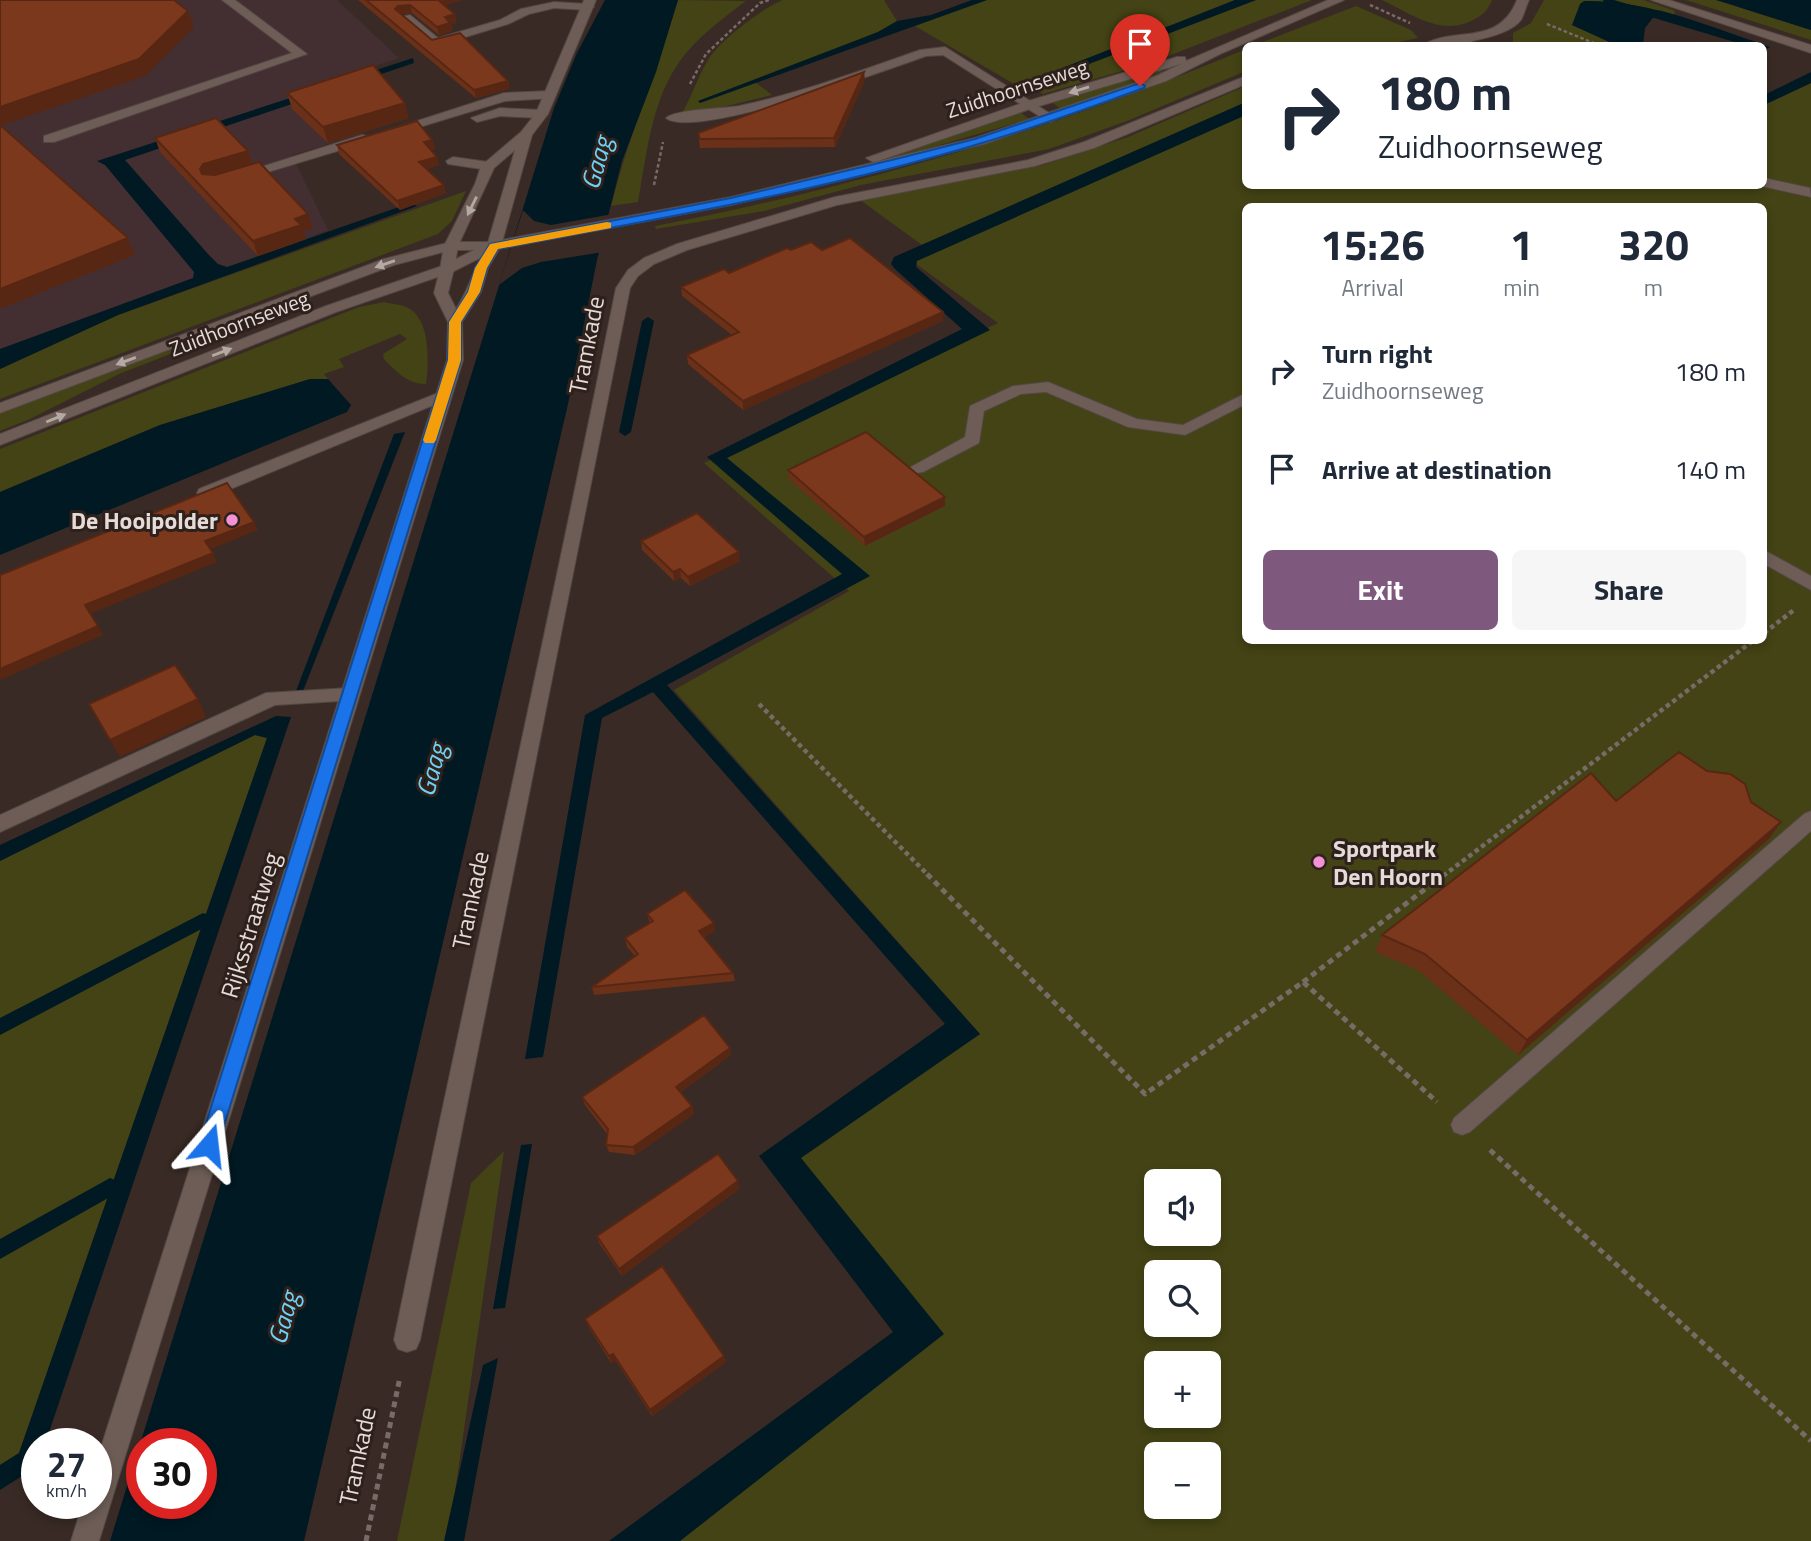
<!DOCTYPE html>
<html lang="en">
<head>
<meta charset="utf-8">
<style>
	body { margin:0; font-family:"Titillium Web",sans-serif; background:#f6f6f7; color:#1f2937; height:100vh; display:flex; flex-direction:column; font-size:26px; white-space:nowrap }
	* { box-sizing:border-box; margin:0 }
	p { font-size:23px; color:#747a83 }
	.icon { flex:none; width:38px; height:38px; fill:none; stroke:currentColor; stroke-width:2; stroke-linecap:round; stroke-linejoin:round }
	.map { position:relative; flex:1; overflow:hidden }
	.drawer { position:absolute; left:1242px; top:203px; width:525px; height:441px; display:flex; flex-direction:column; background:#fff; border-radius:10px; box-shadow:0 4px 10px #0003 }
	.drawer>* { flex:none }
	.banner { position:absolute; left:1242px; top:42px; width:525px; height:147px; border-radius:10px; box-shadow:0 4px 10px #0003; background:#fff; color:#1f2937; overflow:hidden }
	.tools { position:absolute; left:1144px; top:1169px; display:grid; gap:14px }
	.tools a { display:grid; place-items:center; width:77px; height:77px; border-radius:10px; background:#fff; box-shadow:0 4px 10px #0003; font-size:35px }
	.speed { position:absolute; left:21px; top:1428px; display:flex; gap:14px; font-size:35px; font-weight:700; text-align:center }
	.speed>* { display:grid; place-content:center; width:91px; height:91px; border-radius:50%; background:#fff; box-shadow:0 4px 10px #0003; line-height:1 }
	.speed small { font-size:18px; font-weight:400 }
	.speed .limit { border:10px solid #d22; background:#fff; color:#111 }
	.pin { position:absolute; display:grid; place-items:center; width:60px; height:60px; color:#fff; margin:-72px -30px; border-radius:50% 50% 50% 0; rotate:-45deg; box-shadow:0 0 7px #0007 }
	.pin .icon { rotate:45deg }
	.me { position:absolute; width:77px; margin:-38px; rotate:17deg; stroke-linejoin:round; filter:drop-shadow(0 0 5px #0008) }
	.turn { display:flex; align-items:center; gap:24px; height:147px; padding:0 21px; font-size:32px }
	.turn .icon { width:91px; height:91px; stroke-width:2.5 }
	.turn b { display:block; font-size:49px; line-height:60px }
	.eta { display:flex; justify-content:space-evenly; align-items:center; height:119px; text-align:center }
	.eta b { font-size:42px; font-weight:700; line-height:49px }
	.button { display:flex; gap:14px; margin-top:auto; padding:14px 21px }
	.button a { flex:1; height:80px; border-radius:10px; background:#7f587e; color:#fff; font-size:28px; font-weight:700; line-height:80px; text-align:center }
	.button a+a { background:#f6f6f7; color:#1f2937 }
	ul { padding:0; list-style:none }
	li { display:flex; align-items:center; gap:21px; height:98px; padding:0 21px }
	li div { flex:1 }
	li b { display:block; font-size:26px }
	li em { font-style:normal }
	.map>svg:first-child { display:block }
</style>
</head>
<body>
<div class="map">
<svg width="1811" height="1541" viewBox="0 0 1811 1541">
	<rect width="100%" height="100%" fill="#392a25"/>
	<!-- industrial -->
	<polygon fill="#432f32" points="0,0 337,0 399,58 318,85 364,133 292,155 328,230 0,357"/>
	<!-- green -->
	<g fill="#434315" fill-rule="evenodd">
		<path d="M678,0l68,1c-25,19 -53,39 -70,66 -25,38 -30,91 -38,135l-27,4c18,-71 46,-137 67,-206z"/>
		<path d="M783,0h101l13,21 -19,11 -177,71 54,-21 17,13 -66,16h-23c10,-17 16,-38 27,-54 11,-17 54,-50 73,-57z"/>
		<polygon points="987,0 1235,0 1028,82 1034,85 1256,0 1312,0 1153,62 1043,94 1025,86 1014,84 915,26"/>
		<path d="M1382,0h110c-5,12 -10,16 -23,22 -30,13 -60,-9 -87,-22z"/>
		<polygon points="1544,0 1644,0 1675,11 1674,15 1661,10 1572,25 1616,45 1513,46 1513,33 1531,23"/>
		<polygon points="1686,0 1716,0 1811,30 1811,40"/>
		<polygon points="1356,6 1411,30 1418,38 1378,46 1255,45"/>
		<path d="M1246,49v22l-119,50 -78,28 -188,36 -97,26 -108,18 -1,-3c203,-39 400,-97 591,-177z"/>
		<polygon points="1161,70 1163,72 1061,109 1053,103"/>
		<path d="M1811,83v1458h-1131l263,-207 -143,-176 180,-124 -306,-344 175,-99 -145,-128 294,-140 -89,-64 337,-147v74h518v-81zM1246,206h518v434h-518zM1157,1181h52v53h-52zM1157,1272h52v53h-52zM1157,1363h52v53h-52zM1157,1454h52v53h-52z"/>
		<polygon points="1246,86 1246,102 922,245 860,200 1043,165 1128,137"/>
		<polygon points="1020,112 1029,119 882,162 879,159"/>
		<polygon points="466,191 452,221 438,234 0,399 0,369 118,315"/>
		<path d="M384,302c7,2 16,2 22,5 25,10 23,55 20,77 -19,0 -29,-12 -42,-25l-1,-5 24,-15 -7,-5 -61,25 5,8 -20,7 4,5h-18l-150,46 -160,67v-43l359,-142z"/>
		<polygon points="282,306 286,309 119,374 30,419 0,431 0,413"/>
		<polygon points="255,735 267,738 19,1453 0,1465 0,861"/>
		<polygon points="504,1151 448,1541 397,1541 471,1183"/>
	</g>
	<!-- water -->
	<g fill="#001923" fill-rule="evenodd">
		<path d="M605,0h73l-22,72 -34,89 -25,99 -29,144 -264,1137h-194l444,-1433 23,-55zM142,1444h59v59h-59z"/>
		<polygon points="972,0 987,0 700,103 698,101 878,32 897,21 931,15"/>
		<polygon points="1235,0 1256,0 1034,85 1027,82"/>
		<polygon points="1716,0 1811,0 1811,30 1726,3"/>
		<path d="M1584,1c65,-1 125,25 186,46l-3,2 -3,-3 -108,-32 -11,14 -2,17h-27l-44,-20 8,-21z"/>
		<polygon points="413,58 414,63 125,160 208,254 218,264 227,267 396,208 411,203 417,206 118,315 0,369 0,349 193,278 194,272 105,165 97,161"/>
		<polygon points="1811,72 1811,83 1764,105 1764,95"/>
		<polygon points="1246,102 1246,115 917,261 916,267 990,330 727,458 870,576 667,685 980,1034 801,1158 944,1334 680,1541 609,1541 893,1332 759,1156 945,1024 653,692 602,718 543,1057 525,1059 585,715 842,574 707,457 962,329 895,269 891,264 894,257"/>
		<polygon points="310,379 328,379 351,405 347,412 0,555 0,492 160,425"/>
		<polygon points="405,432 303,691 296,691 394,434"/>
		<polygon points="276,716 291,717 45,1444 37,1444 37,1468 29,1487 24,1487 22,1476 0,1490 0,1465 19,1453 267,738 255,735 0,861 0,845"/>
		<polygon points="532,1144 505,1308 493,1309 521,1145"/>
		<polygon points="498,1358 464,1541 444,1541 483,1365"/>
	</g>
	<!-- pier -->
	<polygon fill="#392a25" points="523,210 534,221 551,225 613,214 603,252 541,262 522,268 499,285"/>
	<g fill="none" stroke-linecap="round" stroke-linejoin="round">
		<!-- stream -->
		<g fill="#001923" fill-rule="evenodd">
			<polygon points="1603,0 1614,0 1763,44 1765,46 1748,46 1604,3"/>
			<polygon points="648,317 654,321 631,432 625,436 619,432 642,321"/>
			<polygon points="203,913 209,915 211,920 209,925 0,1035 0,1018"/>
			<polygon points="110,1178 117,1181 120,1187 117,1193 0,1259 0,1239"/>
		</g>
		<!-- service casing -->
		<g stroke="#534743" stroke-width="2">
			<g id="service">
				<polygon points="222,0 235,0 307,54 54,142 44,142 44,136 292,53"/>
				<polygon points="554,2 588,4 594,7 588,10 554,8 529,14 508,24 436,46 400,17 410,15 438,38 500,20 521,9"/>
				<polygon points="1456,38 1464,38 1482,46 1456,44"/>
				<path d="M945,47l112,71 -6,4 -4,-1 -104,-66 -17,1c-39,14 -233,84 -260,62 10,-9 56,-9 73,-12 62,-13 121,-35 181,-56z"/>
				<polygon points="550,91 556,95 554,98 505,101 400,133 390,133 389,130 504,93"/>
				<polygon points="500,108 542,110 548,114 542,118 500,116 477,122 471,118"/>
				<polygon points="362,135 367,136 367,142 245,179 240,180 233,176"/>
				<polygon points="453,157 488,162 495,166 488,170 448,164 446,161"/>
				<polygon points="1764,178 1810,188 1811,197 1761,186 1764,186"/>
				<polygon points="1048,382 1137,419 1183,425 1246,393 1246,404 1185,435 1128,427 1046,392 1021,394 984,411 979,443 923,472 917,473 909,468 965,437 970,406 1013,386"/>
				<polygon points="443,391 448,393 451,396 448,399 211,497 199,497 197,493 199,489"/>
				<polygon points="1764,550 1811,576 1811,590 1764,564"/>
				<polygon points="349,688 356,690 358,695 356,700 275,705 0,832 0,815 266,693"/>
				<polygon points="1811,811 1811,831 1470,1132 1462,1135 1454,1132 1451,1125 1454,1118 1804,814"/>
			</g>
		</g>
		<!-- minor casing -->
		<g stroke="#534743" stroke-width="2">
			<g id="minor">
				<path d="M1517,0h12c-3,6 -5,15 -8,20 -15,20 -76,26 -100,26 33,-21 77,2 96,-46z"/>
				<polygon points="1651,0 1669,0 1811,45 1811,53"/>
				<path d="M1246,76v8l-152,64 -59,18 -198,39 -150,45 -33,14 -16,12 -8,12 -210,1052 -4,9 -9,3 -9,-3 -4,-9c72,-351 152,-700 222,-1052l12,-18 16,-12 33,-14 158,-47 193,-37 56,-18z"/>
				<path d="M494,242l7,4 -13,22 -7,24 -19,30 1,38 -364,1181h-28l12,-38h13v-40l351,-1103 1,-38 -14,-29 6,-24 7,-4 7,4 -6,24 8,16c14,-21 19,-45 33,-66z"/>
			</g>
		</g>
		<!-- tertiary casing -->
		<g stroke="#534743" stroke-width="2">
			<polygon id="tertiary" points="584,0 596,0 548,114 532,135 501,246 494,250 487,246 515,150 494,168 458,246 454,269 452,272 442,272 440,269 444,246 475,184 481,166 521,132 536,113"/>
		</g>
		<!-- secondary casing -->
		<g stroke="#534743" stroke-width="2">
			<polygon id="secondary" points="1328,0 1344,0 1220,54 1166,81 984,144 731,205 498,249 452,272 336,312 0,445 0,434 326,306 442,266 474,250 451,250 394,265 0,413 0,403 384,259 451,242 491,242 731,197 975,138 1158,75 1181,64 1036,107 878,161 873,162 866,158 1028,101 1177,57 1185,57 1186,61"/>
		</g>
		<!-- path-far2 -->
		<g stroke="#786b67" stroke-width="2.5" stroke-dasharray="3.5 2.5" stroke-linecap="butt">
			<polyline points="1370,5 1410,23"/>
			<polyline points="1547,24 1601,46"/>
			<polyline points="690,84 706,54 760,3 769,0"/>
			<polyline points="654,185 663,142"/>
		</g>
		<!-- path-far1 -->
		<g stroke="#786b67" stroke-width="4.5" stroke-dasharray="4.5 3.5" stroke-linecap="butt">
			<polyline points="1764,633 1794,610"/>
			<polyline points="759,704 929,876"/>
			<polyline points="1443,876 1754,640"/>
		</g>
		<!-- path -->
		<g stroke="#786b67" stroke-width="5" stroke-dasharray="6 4.5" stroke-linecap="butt">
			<polyline points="927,874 1145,1094 1303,982 1437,1102"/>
			<polyline points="1303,982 1445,874"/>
			<polyline points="1490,1150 1811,1441"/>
			<polyline points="366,1541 400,1377"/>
		</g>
		<!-- service -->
		<use href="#service" fill="#6e5d57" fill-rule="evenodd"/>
		<!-- minor -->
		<use href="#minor" fill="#6e5d57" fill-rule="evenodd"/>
		<!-- tertiary -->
		<use href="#tertiary" fill="#6e5d57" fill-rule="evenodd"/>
		<!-- secondary -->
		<use href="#secondary" fill="#6e5d57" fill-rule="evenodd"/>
	</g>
	<!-- wall -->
	<g fill="#6b3018">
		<polygon points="358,0 462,0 445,5 457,22 451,24 452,31 439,35 412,13 401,14 432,40 508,81 509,89 476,98"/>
		<polygon points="865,80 835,147 700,148 698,133"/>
		<polygon points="287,93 409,118 328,143 292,109"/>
		<polygon points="155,138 248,151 253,164 313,228 303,232 306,239 258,256 160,152"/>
		<polygon points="432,140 435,148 431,150 439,165 427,169 446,193 400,210 339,154 337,145"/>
		<polygon points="791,250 822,250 943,321 743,410 688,364 687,355 732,335 682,296 681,287 729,273"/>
		<polygon points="788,470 945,497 945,506 865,546 789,479"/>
		<polygon points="641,541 740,561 690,586 681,578 674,581 642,550"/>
		<polygon points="1616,801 1751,802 1769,839 1518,1055 1418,970 1375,952 1382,935"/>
		<polygon points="647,914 715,931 704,937 733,973 735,981 594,995 592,987 635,956 627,947 625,938 650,923"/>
		<polygon points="731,1055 681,1092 692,1106 694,1114 635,1155 609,1152 606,1145 607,1134 585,1105 582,1097"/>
		<polygon points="738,1181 739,1189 622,1276 599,1243 597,1236"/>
		<polygon points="585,1319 726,1362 652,1416 616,1361 611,1363 588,1326"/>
	</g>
	<!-- shaded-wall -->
	<g fill="#572714">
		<polygon points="437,0 462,0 439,7"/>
		<polygon points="410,5 412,13 399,14 395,9 398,6"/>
		<polygon points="188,11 194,27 145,76 0,126 0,107"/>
		<polygon points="455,14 457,22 451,24 452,31 439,35 437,27 445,17"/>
		<polygon points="864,72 865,80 835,147 834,138"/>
		<polygon points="508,81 509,89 476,98 474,90"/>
		<polygon points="405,103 409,118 328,143 323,127"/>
		<polygon points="432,140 435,148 426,151 424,142"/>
		<polygon points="248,151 253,165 205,183 200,169 203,164"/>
		<polygon points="437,157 439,165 422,171 419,162"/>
		<polygon points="444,185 446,193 400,210 397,201"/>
		<polygon points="308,214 313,228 303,232 306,239 258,256 253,241 295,219"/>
		<polygon points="128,238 135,255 0,309 0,289"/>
		<polygon points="943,312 943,321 743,410 743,401"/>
		<polygon points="945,497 945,506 865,546 864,537"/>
		<polygon points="254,522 258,530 209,550 205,541"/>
		<polygon points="739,552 740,561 690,586 688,577"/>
		<polygon points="213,553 217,562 90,614 85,605"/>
		<polygon points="680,569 681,578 674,581 673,572"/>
		<polygon points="98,626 103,635 0,680 0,669"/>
		<polygon points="198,699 206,717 120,757 110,740"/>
		<polygon points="1781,822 1769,839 1518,1055 1527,1040"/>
		<polygon points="714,923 715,931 701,940 699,931"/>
		<polygon points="730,1048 731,1055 678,1094 676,1087"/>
		<polygon points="692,1106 694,1114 635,1155 633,1147"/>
		<polygon points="738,1181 739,1189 622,1276 619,1269"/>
		<polygon points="613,1354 616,1361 611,1363 609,1356"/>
		<polygon points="724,1356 726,1362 652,1416 650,1410"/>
	</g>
	<!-- building -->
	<g fill="#7c381c" stroke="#572714" stroke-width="2">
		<polygon points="0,0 174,0 188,11 139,59 0,107"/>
		<polygon points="366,0 438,0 455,14 445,17 450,23 437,27 410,5 398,6 395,9 432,40 460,33 508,81 474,90"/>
		<polygon points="373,65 405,103 323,127 287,93"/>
		<polygon points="864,72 834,138 700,139 698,133"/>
		<polygon points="216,118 248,151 203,164 200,169 202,174 215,175 259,162 308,214 295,219 301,225 253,241 155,138"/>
		<polygon points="417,121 432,140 424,142 437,157 419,162 444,185 397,201 337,145"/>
		<polygon points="0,125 128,238 0,289"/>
		<polygon points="850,238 943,312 743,401 687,355 739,332 681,287 724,269 729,273 787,248 791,250 811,242 822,250"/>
		<polygon points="866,432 945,497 864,537 788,470"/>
		<polygon points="227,483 254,522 205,541 213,553 85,605 98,626 0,669 0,575"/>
		<polygon points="697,513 739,552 688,577 680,569 673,572 641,541"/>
		<polygon points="175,665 198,699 110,740 89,704"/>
		<polygon points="1679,752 1707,771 1730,774 1745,784 1751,802 1781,822 1527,1040 1425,954 1382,935 1591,773 1616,801"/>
		<polygon points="685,890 714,923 699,931 733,973 592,987 638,954 625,938 653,921 647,914"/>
		<polygon points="704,1015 730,1048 676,1087 692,1106 633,1147 606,1145 608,1129 582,1097"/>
		<polygon points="718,1154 738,1181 619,1269 597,1236"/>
		<polygon points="662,1266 724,1356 650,1410 613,1354 609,1356 585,1319"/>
	</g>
	<!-- one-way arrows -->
	<defs><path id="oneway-solid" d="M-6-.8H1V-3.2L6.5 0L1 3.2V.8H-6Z" transform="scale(1.75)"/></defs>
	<g fill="#b5a9a4">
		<use href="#oneway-solid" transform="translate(1079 90) rotate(163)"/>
		<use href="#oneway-solid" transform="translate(472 206) rotate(116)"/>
		<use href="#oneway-solid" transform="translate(385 264) rotate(161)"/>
		<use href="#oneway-solid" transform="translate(222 352) rotate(-21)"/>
		<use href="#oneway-solid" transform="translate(126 361) rotate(160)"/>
		<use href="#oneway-solid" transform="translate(56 418) rotate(-22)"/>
	</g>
	<!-- route -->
	<path fill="#1a73e8" stroke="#114b97" stroke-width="2" d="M1140,83l5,3 -1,2c-54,19 -107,39 -162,55 -158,48 -322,75 -484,106l-11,19 -7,24 -19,30v38l-243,785 -2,6 -7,2 -7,-2 -3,-6 249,-785 1,-38 19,-30 7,-24 15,-24 241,-46 169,-40 75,-19z"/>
	<!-- slow -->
	<polygon fill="#f59e0b" points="607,222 611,223 611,228 498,249 487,268 480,292 461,322 461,360 436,440 434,443 425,443 423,440 448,360 449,322 468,292 475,268 490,244"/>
	<!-- markers -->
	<g fill="#f491d4" stroke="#2e201b" stroke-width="2.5">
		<circle cx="232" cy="520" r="7"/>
		<circle cx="1319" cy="862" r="7"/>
	</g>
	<g text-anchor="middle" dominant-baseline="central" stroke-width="6" stroke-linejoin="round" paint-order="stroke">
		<!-- far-street labels -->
		<g font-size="21" fill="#e5dbd8" stroke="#2e201b">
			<text transform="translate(1017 88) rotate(-18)">Zuidhoornseweg</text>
			<text transform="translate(239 323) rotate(-21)">Zuidhoornseweg</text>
		</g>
		<!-- street labels -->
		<g font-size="24" fill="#e5dbd8" stroke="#2e201b">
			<text transform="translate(586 345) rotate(-79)">Tramkade</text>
			<text transform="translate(470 900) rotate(-78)">Tramkade</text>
			<text transform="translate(250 925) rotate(-73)">Rijksstraatweg</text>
			<text transform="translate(357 1456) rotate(-78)">Tramkade</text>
		</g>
		<!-- poi labels -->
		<g font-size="24" font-weight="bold" fill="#e5dbd8" stroke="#2e201b" text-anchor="end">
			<text x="218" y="520">De Hooipolder</text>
			<text x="1333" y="848" text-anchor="start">Sportpark<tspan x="1333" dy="28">Den Hoorn</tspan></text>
		</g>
		<!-- water labels -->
		<g font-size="26" font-style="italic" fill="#6ed1f6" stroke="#2e201b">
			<text transform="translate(596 163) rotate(-75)">Gaag</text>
			<text transform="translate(431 770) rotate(-75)">Gaag</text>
			<text transform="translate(283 1318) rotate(-75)">Gaag</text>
		</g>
	</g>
</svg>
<div class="tools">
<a><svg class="icon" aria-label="sound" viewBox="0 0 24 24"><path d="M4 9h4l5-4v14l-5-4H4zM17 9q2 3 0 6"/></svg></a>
<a><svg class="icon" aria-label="search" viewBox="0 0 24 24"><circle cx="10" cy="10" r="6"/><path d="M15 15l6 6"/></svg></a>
<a>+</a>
<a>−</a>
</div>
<div class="speed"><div>27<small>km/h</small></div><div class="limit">30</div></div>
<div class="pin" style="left:1140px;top:86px;background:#d93025"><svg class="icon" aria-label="arrive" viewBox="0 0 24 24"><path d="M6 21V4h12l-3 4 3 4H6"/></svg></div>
<svg class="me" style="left:209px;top:1145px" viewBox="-20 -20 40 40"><path d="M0-17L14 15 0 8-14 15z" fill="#1a73e8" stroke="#fff" stroke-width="4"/></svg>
<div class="banner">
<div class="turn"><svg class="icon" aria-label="right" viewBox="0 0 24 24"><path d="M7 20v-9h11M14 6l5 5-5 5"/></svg><div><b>180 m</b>Zuidhoornseweg</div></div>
</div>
<section class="drawer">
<div class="eta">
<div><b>15:26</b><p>Arrival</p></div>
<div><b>1</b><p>min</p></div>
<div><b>320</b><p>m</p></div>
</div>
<ul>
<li><svg class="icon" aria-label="right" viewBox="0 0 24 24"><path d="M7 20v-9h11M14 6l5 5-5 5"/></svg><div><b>Turn right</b><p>Zuidhoornseweg</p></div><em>180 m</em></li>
<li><svg class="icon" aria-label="arrive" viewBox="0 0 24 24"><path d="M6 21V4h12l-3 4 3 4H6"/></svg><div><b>Arrive at destination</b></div><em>140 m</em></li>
</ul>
<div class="button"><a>Exit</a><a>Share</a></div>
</section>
</div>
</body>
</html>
